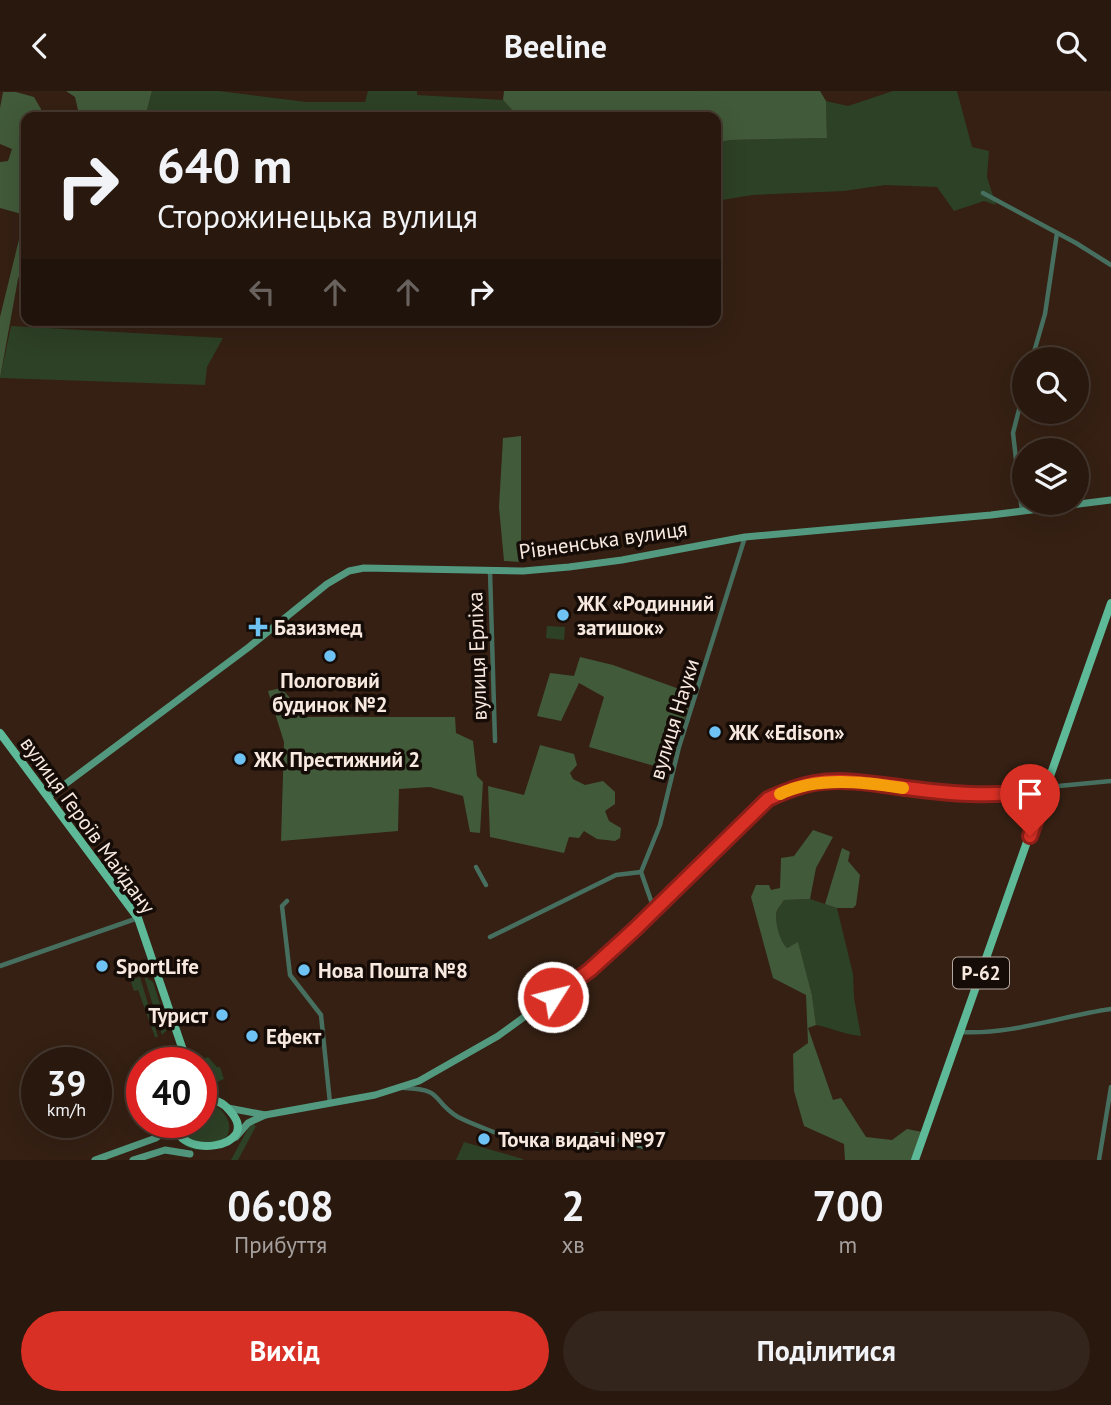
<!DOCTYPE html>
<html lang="uk">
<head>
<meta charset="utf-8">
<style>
	body { margin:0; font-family:"PT Sans",sans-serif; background:#34251c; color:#f1f3f6; height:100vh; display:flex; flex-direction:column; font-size:26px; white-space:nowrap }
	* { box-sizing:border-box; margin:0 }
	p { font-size:23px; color:#a5a09e }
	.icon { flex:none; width:38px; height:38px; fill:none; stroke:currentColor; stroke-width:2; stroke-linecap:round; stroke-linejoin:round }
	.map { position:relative; height:1069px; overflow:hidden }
	.details { display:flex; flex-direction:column; background:#28180e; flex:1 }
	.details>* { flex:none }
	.banner { position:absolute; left:21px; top:21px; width:700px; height:214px; border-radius:14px; box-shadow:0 7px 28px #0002,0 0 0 2px #44372e; background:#28180e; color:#f1f3f6; overflow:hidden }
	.tools { position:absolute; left:1012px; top:256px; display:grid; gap:14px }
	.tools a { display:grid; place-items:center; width:77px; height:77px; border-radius:50%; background:#28180e; box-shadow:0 7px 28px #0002,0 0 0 2px #44372e; font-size:35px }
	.speed { position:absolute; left:21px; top:956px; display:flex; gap:14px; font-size:35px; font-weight:700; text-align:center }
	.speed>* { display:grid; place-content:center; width:91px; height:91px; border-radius:50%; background:#28180e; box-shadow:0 7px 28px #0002,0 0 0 2px #44372e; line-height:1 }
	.speed small { font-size:18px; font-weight:400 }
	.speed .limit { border:10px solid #d22; background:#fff; color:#111 }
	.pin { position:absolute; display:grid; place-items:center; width:60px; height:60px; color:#fff; margin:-72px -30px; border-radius:50% 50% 50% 0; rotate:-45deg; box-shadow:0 0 7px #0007 }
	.pin .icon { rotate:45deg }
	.me { position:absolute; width:77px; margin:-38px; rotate:54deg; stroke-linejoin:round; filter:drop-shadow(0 0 5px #0008) }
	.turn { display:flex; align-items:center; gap:24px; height:147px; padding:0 21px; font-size:32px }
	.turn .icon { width:91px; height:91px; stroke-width:2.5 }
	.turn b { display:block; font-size:49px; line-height:60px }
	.lanes { display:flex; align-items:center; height:66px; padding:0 21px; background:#0003; justify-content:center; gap:35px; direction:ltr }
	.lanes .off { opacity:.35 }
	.eta { display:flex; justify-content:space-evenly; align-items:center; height:119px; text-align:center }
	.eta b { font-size:42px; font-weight:600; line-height:49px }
	.cta { display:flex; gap:14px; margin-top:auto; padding:14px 21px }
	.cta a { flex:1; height:80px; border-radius:42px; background:#d93025; color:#fff; font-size:28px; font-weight:600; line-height:80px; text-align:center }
	.cta a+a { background:#34251c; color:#f1f3f6 }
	header { display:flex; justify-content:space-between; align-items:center; height:91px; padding:0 21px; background:#28180e; font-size:32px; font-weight:600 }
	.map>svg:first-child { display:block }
</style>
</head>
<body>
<header><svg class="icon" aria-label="back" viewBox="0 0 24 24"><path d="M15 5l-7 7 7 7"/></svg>Beeline<svg class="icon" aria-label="search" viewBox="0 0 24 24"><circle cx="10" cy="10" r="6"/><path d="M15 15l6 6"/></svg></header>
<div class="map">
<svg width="1111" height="1069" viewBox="0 0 1111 1069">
	<rect width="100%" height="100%" fill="#352013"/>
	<!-- green -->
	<g fill="#2d4126">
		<polygon points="152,0 219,0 306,11 365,11 368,0 417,0 417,4 503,9 512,19 512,26 145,26"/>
		<polygon points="893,0 957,0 972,56 989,60 987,86 996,114 984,110 954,120 937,96 885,94 844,100 752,104 716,110 716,52 730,49 827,47 826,10 848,15"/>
		<polygon points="11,235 223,247 207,276 205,294 0,287"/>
		<polygon points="547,535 565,536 564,549 546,547"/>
		<path d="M810,808l27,9 16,66 1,24 7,38c-16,-1 -29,-8 -45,-11l-4,-30 -14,-52 -12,5c-6,-6 -10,-23 -10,-32 0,-6 5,-11 8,-16z"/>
		<polygon points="144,885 153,891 168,938 162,944"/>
		<polygon points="140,886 158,946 155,946 138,899 134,900 131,891 133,888"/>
		<polygon points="208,966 217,976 220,976 224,988 217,991 206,985 200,969"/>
		<path d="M201,1012c10,0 19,3 24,12 18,26 -25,45 -42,29 -3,-6 -3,-15 -4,-22h22z"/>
		<polygon points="251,1032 256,1035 238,1069 231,1069"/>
		<polygon points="464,1051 523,1068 523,1069 456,1069"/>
	</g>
	<!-- forest -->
	<g fill="#415a39">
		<polygon points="66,0 152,0 145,26 95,23 93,26 60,26 78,19 75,6"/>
		<polygon points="504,0 820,0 826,10 827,47 730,49 716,52 716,26 512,26 512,19 503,9"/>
		<polygon points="3,1 16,1 34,6 41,18 40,26 26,26 26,178 21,179 18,188 0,287 0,226 25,124 0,117 0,71 8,70 12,58 0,53 0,17"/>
		<polygon points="521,345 521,471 504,470 499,416 503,347"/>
		<polygon points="580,566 613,574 693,603 668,679 589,656 604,606 579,592 561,630 537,625 550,582 574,585"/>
		<polygon points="281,597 307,626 455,626 456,642 473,650 477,685 483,691 480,742 470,741 463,705 430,696 399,698 398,740 281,750 284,651 268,600"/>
		<polygon points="540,654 574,663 577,674 570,682 573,688 585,694 603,690 615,701 615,713 605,720 609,730 621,737 620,747 615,750 597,748 584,740 579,747 569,746 564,762 490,746 488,695 524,704"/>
		<path d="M813,739l20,7 -17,31 -6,31 -26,1c-3,5 -8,10 -8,15 0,10 4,27 11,33l11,-6 14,53 4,30 -8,3 25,72 8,-2 25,39 26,3 15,-11 15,3 -10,28h-67l-1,-16 -40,-18 -10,-35 -1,-37 15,-11 -2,-48 -33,-17 -22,-81 5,-12h13l2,5 9,-2 1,-30 13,-2z"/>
		<polygon points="842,757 850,761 848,770 860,784 856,814 853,817 837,817 825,813"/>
	</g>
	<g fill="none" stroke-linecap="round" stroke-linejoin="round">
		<!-- street -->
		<g stroke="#466f5f" stroke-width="4.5">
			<polyline points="983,102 1076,152 1111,174"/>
			<polyline points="1032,268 1045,223 1057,142"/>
			<polyline points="1022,421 1013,342 1024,299"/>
			<polyline points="490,480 495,650"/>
			<polyline points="1048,696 1111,690"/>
			<polyline points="476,776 486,794"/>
			<polyline points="287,810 282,815 290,884 321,924 330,1012"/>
			<polyline points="654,818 641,781 660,734 679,656 745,446"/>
			<polyline points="490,846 616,784 641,781"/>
			<polyline points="0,875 138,827"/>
			<path d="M961,941c51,3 100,-16 150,-23"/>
			<path d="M404,997c41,1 27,13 54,29 12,6 49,21 61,23 15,3 29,-1 43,2"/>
			<polyline points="596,1043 644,1056 659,1047"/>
			<polyline points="1099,1069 1111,996"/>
		</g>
		<!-- secondary -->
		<g stroke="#53997f" stroke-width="7">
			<polyline points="48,706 249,556 327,493 349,480 364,477 523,480 569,476 622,469 745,446 991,424 1111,409"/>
			<polyline points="228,1017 265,1024 375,1004 419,990 498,945 589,879 698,777 749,725 768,708 786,700 816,692 855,691 973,702 1033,700 1047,696"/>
			<polyline points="236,1046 248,1032 265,1024"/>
			<polyline points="95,1069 156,1047 177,1031"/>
			<polyline points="133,1069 165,1059 190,1063"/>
		</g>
		<!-- primary -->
		<g stroke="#5db998" stroke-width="8">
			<polyline points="0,642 138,827 187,971"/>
			<polyline points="201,994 211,1007"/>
			<path d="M177,1031c-6,38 88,28 53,-11 -8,-10 -17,-13 -29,-12"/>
			<polyline points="915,1069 1111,512"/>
		</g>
	</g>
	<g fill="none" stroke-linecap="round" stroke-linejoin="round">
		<!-- route casing -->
		<g stroke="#8d1f18" stroke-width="18">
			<path id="route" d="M553,906l37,-27 44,-40 134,-131c15,-7 30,-13 46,-16 30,-5 62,1 92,5 45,6 97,11 141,-1l-17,49"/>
		</g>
		<!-- route -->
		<use href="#route" stroke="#d93025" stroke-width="12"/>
		<!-- slow -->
		<path stroke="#f59e0b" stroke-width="12" d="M780,703c37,-18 84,-12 123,-6"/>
	</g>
	<!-- markers -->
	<g fill="#6fc2f4" stroke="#160c07" stroke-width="2.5">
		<circle cx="563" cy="524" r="7"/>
		<path d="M254.5 525.5h7v7h7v7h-7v7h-7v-7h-7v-7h7z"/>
		<circle cx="330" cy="565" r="7"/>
		<circle cx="715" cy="641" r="7"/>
		<circle cx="240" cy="668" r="7"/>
		<circle cx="102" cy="875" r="7"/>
		<circle cx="304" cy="879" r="7"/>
		<circle cx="222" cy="924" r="7"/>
		<circle cx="252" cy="945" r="7"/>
		<circle cx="484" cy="1048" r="7"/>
	</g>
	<g text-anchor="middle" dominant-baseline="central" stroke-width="7" stroke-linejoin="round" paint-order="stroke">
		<!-- shield labels -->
		<rect fill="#160c07" stroke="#b4a79f" stroke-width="2" x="953" y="866.5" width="56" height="31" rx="5"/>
		<g font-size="19" font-weight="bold" fill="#f8e9e0">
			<text x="981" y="882">Р-62</text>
		</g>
		<!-- street labels -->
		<g font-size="21" fill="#f8e9e0" stroke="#160c07">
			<text transform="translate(603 449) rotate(-8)">Рівненська вулиця</text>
			<text transform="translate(477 565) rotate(-92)">вулиця Ерліха</text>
			<text transform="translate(674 628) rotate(-73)">вулиця Науки</text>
			<text transform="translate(88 734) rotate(54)">вулиця Героїв Майдану</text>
		</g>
		<!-- poi labels -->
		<g font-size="21" font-weight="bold" fill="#f8e9e0" stroke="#160c07" text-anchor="start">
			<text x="577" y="512">ЖК «Родинний<tspan x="577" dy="24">затишок»</tspan></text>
			<text x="274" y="536">Базизмед</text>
			<text x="330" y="589" text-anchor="middle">Пологовий<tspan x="330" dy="24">будинок №2</tspan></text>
			<text x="729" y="641">ЖК «Edison»</text>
			<text x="254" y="668">ЖК Престижний 2</text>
			<text x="116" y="875">SportLife</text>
			<text x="318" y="879">Нова Пошта №8</text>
			<text x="208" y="924" text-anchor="end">Турист</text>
			<text x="266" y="945">Ефект</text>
			<text x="498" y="1048">Точка видачі №97</text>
		</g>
	</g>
</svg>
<div class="tools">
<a><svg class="icon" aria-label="search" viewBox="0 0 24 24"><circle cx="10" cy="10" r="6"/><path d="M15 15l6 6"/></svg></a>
<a><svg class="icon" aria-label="layers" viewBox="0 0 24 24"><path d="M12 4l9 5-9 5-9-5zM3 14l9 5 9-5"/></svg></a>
</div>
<div class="speed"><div>39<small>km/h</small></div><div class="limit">40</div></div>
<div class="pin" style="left:1030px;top:745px;background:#d93025"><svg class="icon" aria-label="arrive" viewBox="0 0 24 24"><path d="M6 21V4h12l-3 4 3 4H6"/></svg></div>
<svg class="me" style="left:553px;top:906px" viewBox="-20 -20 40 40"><circle r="17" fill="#d93025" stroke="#fff" stroke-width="3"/><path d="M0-11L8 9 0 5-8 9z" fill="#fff"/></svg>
<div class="banner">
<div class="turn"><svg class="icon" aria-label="right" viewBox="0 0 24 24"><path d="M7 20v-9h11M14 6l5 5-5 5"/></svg><div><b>640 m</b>Сторожинецька вулиця</div></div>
<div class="lanes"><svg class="icon off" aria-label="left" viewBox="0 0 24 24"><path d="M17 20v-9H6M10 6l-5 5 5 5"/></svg><svg class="icon off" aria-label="ahead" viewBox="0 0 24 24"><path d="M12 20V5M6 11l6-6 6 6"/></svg><svg class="icon off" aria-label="ahead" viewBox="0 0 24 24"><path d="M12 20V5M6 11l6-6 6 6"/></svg><svg class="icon" aria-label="right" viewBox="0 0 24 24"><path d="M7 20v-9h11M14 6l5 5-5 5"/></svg></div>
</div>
</div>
<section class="details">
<div class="eta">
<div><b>06:08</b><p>Прибуття</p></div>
<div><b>2</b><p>хв</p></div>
<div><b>700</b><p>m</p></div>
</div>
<div class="cta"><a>Вихід</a><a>Поділитися</a></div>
</section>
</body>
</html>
